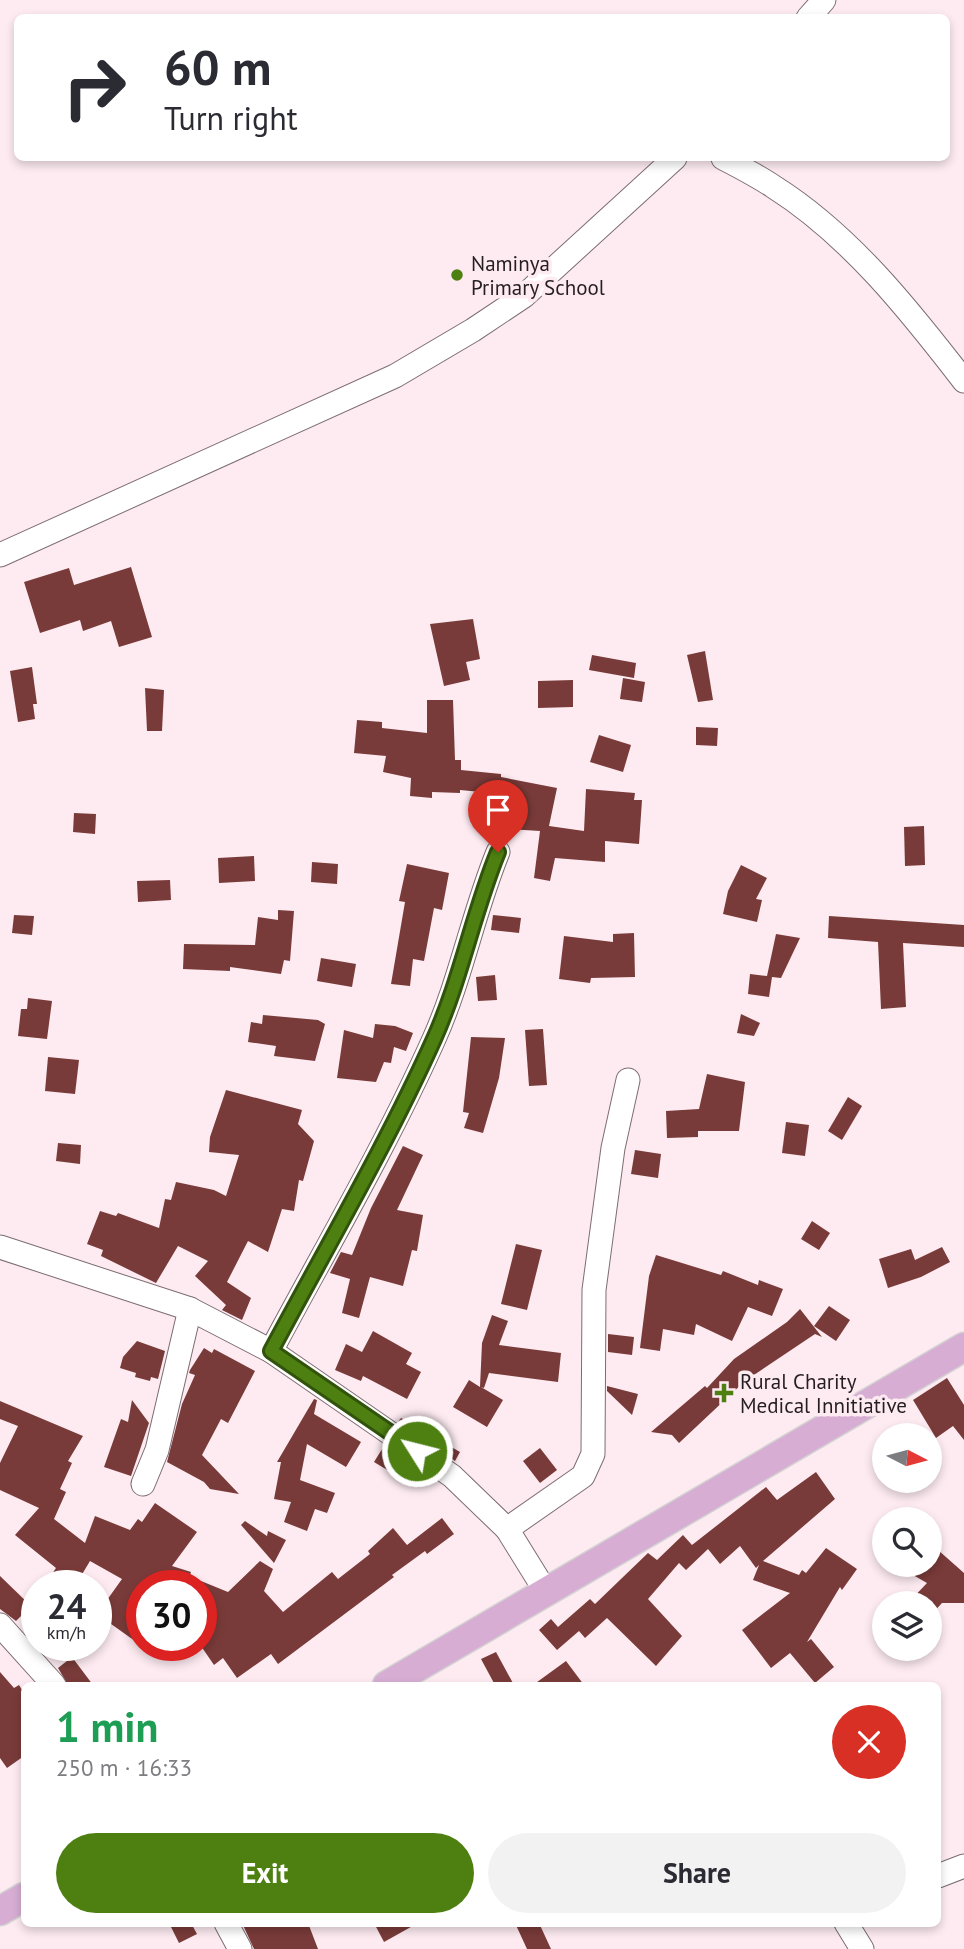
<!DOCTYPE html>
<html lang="en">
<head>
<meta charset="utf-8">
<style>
	body { margin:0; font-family:"PT Sans",sans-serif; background:#f2f2f3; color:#2b2b33; height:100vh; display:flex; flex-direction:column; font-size:26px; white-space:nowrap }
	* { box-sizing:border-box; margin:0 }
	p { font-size:23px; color:#7c7c81 }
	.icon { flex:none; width:38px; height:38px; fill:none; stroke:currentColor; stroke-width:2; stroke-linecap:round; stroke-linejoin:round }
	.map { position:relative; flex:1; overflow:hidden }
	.panel { position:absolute; left:21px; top:1682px; width:920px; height:245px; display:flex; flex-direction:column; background:#fff; border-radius:10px; box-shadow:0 4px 10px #0003 }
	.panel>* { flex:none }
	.top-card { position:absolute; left:14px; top:14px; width:936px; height:147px; border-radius:10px; box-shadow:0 4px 10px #0003; background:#fff; color:#2b2b33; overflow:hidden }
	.needle { width:46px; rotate:96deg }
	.tools { position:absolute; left:872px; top:1423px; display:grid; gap:14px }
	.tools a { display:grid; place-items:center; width:70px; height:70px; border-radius:50%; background:#fff; box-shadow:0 4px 10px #0003; font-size:35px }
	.speed { position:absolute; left:21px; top:1570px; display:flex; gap:14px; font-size:35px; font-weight:700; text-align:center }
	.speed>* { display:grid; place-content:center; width:91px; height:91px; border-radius:50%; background:#fff; box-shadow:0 4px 10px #0003; line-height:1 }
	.speed small { font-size:18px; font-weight:400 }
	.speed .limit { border:10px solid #d22; background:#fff; color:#111 }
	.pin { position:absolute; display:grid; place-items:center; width:60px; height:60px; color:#fff; margin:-72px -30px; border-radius:50% 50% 50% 0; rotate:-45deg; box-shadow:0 0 7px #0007 }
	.pin .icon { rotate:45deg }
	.me { position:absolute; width:77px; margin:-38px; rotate:306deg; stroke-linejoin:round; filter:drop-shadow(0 0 5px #0008) }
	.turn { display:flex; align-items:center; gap:24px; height:147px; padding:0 35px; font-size:32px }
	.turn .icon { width:91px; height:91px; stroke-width:2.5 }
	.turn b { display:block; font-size:49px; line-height:60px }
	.round { display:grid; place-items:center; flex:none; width:74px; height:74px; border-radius:37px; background:#f2f2f3 }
	.head { display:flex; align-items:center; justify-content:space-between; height:119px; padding:0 35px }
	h1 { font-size:42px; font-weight:600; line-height:52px; color:#1e9e55 }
	.primary-button { display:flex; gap:14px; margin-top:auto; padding:14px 35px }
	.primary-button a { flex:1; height:80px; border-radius:42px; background:#4d7f11; color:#fff; font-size:28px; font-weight:600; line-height:80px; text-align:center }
	.primary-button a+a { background:#f2f2f3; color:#2b2b33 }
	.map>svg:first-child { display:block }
</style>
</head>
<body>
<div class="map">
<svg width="964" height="1949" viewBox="0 0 964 1949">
	<rect width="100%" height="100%" fill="#fdebf1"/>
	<!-- building -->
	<g fill="#793b39">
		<polygon points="131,567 152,637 119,647 111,621 83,631 80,620 40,633 24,582 69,568 74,585"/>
		<polygon points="473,619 480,659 466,662 470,680 444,686 430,624"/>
		<polygon points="705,651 713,700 698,702 687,655"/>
		<polygon points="592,655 636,663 634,678 589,670"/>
		<polygon points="32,667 37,704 33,704 35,719 18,722 10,671"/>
		<polygon points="623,678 645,682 642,702 620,699"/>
		<polygon points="573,680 573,707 538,708 538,681"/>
		<polygon points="145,688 164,690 162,731 147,731"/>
		<polygon points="427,700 453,700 455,760 461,760 461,770 501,774 501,777 557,788 549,826 584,831 586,789 635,793 634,800 642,800 639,844 605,841 605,862 555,858 550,881 534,878 540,831 506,829 508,802 501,801 502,794 460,790 460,793 432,792 432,798 410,796 411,778 383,772 386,756 354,753 357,720 382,722 382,728 427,733"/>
		<polygon points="696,727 718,728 717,746 696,745"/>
		<polygon points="599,735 631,745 623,772 590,762"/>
		<polygon points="74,813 96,814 95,834 73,832"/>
		<polygon points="924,826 925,865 905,866 904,827"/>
		<polygon points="254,856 255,881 219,883 218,858"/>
		<polygon points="312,862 338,864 337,884 311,882"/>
		<polygon points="407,864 449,873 442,910 434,908 424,961 413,959 410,986 391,984 405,902 399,901"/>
		<polygon points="741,865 767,878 756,899 762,900 757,922 723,914 728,891"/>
		<polygon points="170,880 171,900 138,902 137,881"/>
		<polygon points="278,910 294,911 290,961 284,960 281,974 230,967 230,971 183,969 184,944 255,945 258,917 278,920"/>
		<polygon points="14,915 34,916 32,935 12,933"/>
		<polygon points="493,915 521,918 519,933 491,930"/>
		<polygon points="829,916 964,925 964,947 903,943 906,1007 881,1009 878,942 828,938"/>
		<polygon points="634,933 635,977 591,978 590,983 559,979 564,936 613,942 613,934"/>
		<polygon points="776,934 800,938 781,978 772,977 769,997 748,994 750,974 767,976"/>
		<polygon points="321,958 356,964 352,987 317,981"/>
		<polygon points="495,975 497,1000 478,1001 476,977"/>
		<polygon points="28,998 52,1001 47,1039 18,1036 21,1009 27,1009"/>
		<polygon points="741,1014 760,1023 754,1036 737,1033"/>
		<polygon points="263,1015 318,1020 325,1024 315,1061 274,1056 276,1046 248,1042 251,1022 262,1024"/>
		<polygon points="375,1024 395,1026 413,1033 406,1051 394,1047 391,1063 384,1062 376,1082 337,1078 344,1030 373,1038"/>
		<polygon points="543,1029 547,1085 529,1086 525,1030"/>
		<polygon points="471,1037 505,1038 499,1078 483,1133 464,1128 469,1113 463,1112"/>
		<polygon points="48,1057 79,1060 75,1094 45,1091"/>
		<polygon points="707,1074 745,1082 739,1131 698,1131 698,1137 667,1138 666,1111 699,1109"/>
		<polygon points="226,1090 302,1110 298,1124 314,1141 303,1181 299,1180 294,1211 282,1209 268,1252 248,1241 227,1282 251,1298 242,1320 222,1310 226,1305 195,1276 208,1261 178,1246 156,1283 101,1256 103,1250 87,1244 100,1211 116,1216 118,1213 159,1228 165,1199 171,1200 176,1182 214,1190 226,1196 239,1155 209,1152 210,1137"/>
		<polygon points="848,1097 862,1106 842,1140 828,1131"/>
		<polygon points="786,1122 809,1125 805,1156 782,1153"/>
		<polygon points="58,1143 81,1145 80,1164 56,1161"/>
		<polygon points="403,1146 423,1155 397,1210 423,1215 417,1251 412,1250 403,1286 370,1277 359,1318 342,1313 350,1279 330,1273 341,1252 352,1255 371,1208"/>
		<polygon points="635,1150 661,1154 658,1178 631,1174"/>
		<polygon points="812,1221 830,1233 819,1250 801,1239"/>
		<polygon points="516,1244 542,1250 527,1310 501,1304"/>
		<polygon points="942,1247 950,1262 921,1277 888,1288 879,1259 911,1249 915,1260"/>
		<polygon points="656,1255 721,1275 723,1271 758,1285 759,1280 783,1289 772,1316 748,1307 732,1341 696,1324 694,1335 663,1329 660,1351 640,1348 649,1276"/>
		<polygon points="829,1306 850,1320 836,1341 814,1326"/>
		<polygon points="800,1309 822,1337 815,1334 745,1381 679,1443 672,1435 651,1432 705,1386 707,1388 734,1359 787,1322"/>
		<polygon points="492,1315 508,1321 499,1345 561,1353 558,1382 489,1373 484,1388 481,1387 503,1400 487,1427 453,1407 469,1380 480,1387 482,1343"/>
		<polygon points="373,1331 412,1353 406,1364 421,1372 407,1399 363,1376 361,1381 335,1370 346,1344 362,1352"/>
		<polygon points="608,1334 634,1337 632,1355 608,1352"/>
		<polygon points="137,1341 165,1351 158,1379 151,1377 150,1381 135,1377 136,1373 120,1368 123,1357"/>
		<polygon points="204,1348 212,1353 214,1349 255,1371 228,1423 221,1419 202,1455 239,1494 210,1489 204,1482 167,1462 182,1404 195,1375 189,1373 190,1370"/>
		<polygon points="947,1378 964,1405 964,1440 953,1426 936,1438 913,1400"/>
		<polygon points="607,1386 638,1394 632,1415 607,1391"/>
		<polygon points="314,1399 317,1400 314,1414 361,1442 346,1467 307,1444 300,1480 335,1493 327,1513 315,1509 307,1531 284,1522 291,1502 274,1499 281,1462 277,1462"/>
		<polygon points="132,1400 149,1423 131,1476 104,1467 121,1419 128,1422"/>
		<polygon points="0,1401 83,1436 68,1461 72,1463 60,1489 66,1492 54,1519 85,1543 95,1516 130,1530 138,1519 142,1522 155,1503 197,1532 172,1566 191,1572 186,1586 142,1586 142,1646 97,1614 122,1579 90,1561 75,1586 70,1586 52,1574 56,1568 15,1535 39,1508 0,1490 0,1463 18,1426 0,1419"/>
		<polygon points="401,1418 460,1452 455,1461 398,1422"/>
		<polygon points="384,1446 420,1471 409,1483 374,1462"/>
		<polygon points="540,1448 557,1470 540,1483 523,1461"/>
		<polygon points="816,1472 835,1499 763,1561 799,1575 802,1570 806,1573 826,1548 857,1569 842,1590 840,1587 807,1642 811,1639 834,1667 815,1683 790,1653 771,1668 742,1630 790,1593 753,1580 759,1565 756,1568 740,1546 720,1564 708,1549 686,1570 679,1563 648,1599 682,1636 656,1666 607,1618 585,1638 579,1631 557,1650 539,1630 551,1619 558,1627 590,1599 595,1604 648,1553 657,1560 683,1535 692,1545 766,1487 777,1500"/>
		<polygon points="442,1518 454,1534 427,1554 425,1551 392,1575 394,1577 278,1664 271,1654 237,1678 223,1658 214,1665 201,1646 201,1581 228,1592 260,1561 273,1569 264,1591 283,1612 332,1572 338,1579 370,1554 368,1551 393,1528 407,1545"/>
		<polygon points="245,1521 267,1536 268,1531 286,1540 274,1563 241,1525"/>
		<polygon points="929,1542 964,1573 964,1603 942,1603 929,1617 929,1603 908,1603 927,1583 913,1575 918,1564 929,1564"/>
		<polygon points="0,1576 31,1606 16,1621 0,1609"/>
		<polygon points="496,1652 514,1685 495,1685 481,1659"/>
		<polygon points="72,1657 93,1685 68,1685 58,1668"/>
		<polygon points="566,1661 584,1685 533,1685"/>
		<polygon points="0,1672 14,1688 19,1685 24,1693 24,1756 7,1768 0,1758"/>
		<polygon points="169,1923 191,1923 197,1934 179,1943"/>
		<polygon points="242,1923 308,1923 318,1949 254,1949"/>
		<polygon points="374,1923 418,1923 384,1942"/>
		<polygon points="515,1923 539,1923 551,1949 527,1949"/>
	</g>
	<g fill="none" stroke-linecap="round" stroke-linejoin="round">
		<!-- minor casing -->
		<g stroke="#7c6d71" stroke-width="25">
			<g id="minor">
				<polyline points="808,18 824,0"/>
				<path d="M723,158c17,9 35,18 51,29 76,48 136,124 190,194"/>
				<polyline points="0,555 395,376 473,330 524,296 675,158"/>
				<polyline points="0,1247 190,1309 271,1351 452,1476 507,1529 546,1592"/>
				<path d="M271,1351c55,-103 115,-205 163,-312 27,-60 39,-126 64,-187"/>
				<polyline points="143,1484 157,1450 190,1309"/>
				<polyline points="507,1529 583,1476 593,1454 594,1290 613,1148 628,1080"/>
				<polyline points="0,1625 54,1685"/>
				<polyline points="938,1876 964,1866"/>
				<polyline points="226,1923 240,1949"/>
				<polyline points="846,1923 862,1949"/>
			</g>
		</g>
		<!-- major casing -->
		<g stroke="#d3d2d2" stroke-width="31">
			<g id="major">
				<polyline points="387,1685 964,1347"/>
				<polyline points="0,1911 24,1897"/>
			</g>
		</g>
		<!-- minor -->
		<use href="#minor" stroke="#fff" stroke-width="23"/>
		<!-- major -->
		<use href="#major" stroke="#d7add4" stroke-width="28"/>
	</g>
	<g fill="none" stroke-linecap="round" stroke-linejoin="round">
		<!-- route casing -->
		<g stroke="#32530b" stroke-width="18">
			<path id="route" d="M417,1451l-146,-100c55,-103 115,-205 163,-312 27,-60 39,-126 64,-187"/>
		</g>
		<!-- route -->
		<use href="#route" stroke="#4d7f11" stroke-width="12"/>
	</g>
	<!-- markers -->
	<g fill="#4d7f11" stroke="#fdebf1" stroke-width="2.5">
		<circle cx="457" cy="275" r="7"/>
		<path d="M720.5 1382.5h7v7h7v7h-7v7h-7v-7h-7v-7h7z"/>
	</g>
	<g text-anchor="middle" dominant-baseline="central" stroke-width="7" stroke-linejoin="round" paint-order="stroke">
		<!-- poi labels -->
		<g font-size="21" fill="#251e20" stroke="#fdebf1" text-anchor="start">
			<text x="471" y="263">Naminya<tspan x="471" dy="24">Primary School</tspan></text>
			<text x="740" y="1381">Rural Charity<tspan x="740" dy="24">Medical Innitiative</tspan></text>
		</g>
	</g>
</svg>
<div class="tools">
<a><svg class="needle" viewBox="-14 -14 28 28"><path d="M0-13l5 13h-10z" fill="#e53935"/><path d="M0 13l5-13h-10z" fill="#7c7c81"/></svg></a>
<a><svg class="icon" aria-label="search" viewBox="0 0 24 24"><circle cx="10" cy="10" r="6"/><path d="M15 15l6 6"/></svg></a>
<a><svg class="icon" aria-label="layers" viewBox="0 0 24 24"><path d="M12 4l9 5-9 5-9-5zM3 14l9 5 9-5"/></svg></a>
</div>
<div class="speed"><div>24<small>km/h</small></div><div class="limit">30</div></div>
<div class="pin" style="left:498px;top:852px;background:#d93025"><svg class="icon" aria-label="arrive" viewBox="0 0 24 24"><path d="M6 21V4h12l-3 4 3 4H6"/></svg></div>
<svg class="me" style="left:417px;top:1451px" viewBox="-20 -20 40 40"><circle r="17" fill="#4d7f11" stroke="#fff" stroke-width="3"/><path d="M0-11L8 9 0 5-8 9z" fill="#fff"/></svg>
<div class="top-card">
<div class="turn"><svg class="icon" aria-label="right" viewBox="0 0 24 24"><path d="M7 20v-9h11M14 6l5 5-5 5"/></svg><div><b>60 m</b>Turn right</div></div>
</div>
<section class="panel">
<div class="head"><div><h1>1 min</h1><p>250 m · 16:33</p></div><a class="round" style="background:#d93025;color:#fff"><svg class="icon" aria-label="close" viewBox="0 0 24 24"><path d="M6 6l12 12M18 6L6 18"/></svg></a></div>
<div class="primary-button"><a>Exit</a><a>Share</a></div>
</section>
</div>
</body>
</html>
